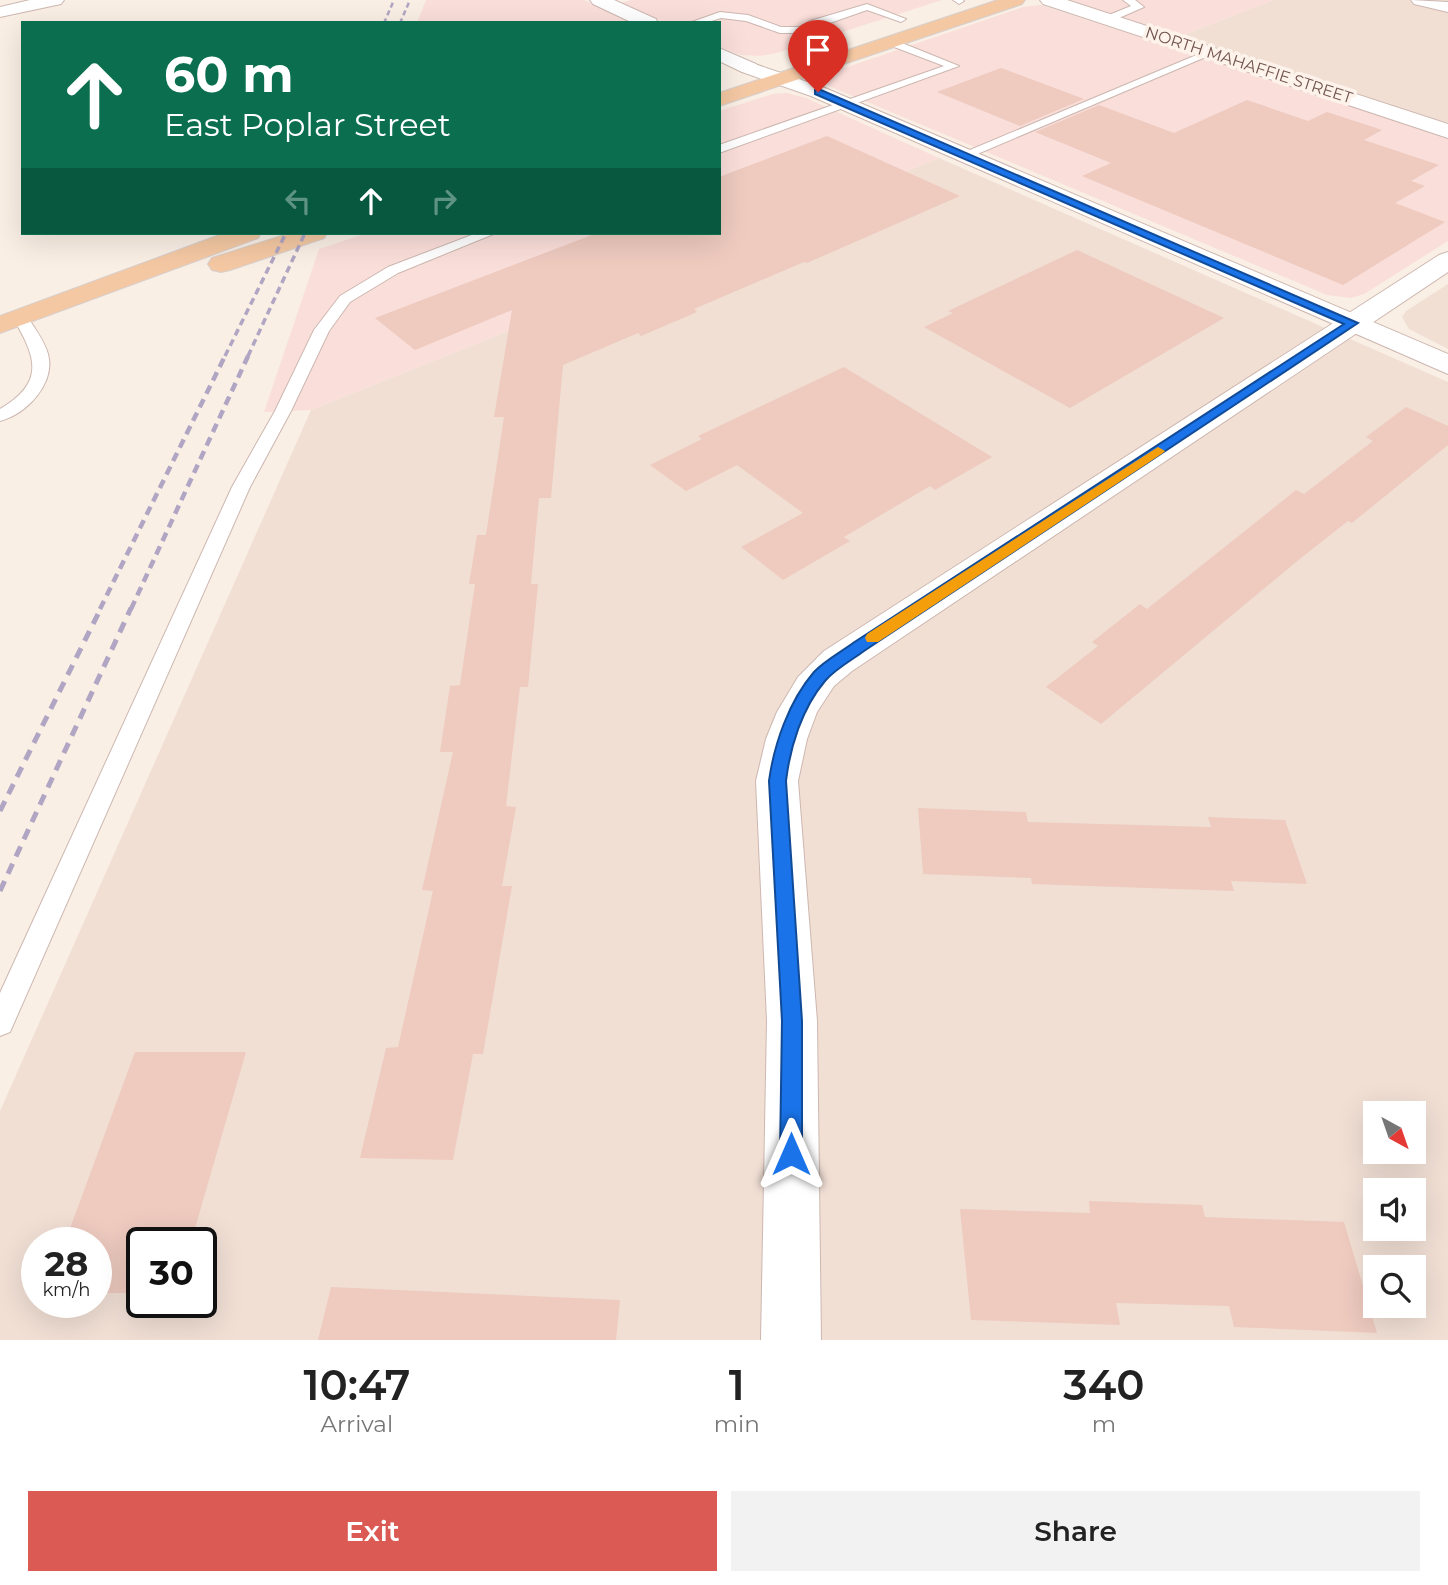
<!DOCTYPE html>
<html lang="en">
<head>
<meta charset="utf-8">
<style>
	body { margin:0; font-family:Montserrat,sans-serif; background:#f2f2f2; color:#222; height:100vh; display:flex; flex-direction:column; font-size:26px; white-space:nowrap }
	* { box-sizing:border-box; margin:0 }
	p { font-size:23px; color:#767676 }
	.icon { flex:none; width:38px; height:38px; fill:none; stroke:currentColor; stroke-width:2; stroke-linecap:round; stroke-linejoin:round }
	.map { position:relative; height:1340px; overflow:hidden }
	.side { display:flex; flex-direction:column; background:#fff; flex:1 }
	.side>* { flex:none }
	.banner { position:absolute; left:21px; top:21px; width:700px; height:214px; border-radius:0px; box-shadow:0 7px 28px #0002; background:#0b6e4f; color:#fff; overflow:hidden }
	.needle { width:46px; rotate:140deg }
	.tools { position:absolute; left:1363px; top:1101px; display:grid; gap:14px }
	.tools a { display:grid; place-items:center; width:63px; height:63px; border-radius:0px; background:#fff; box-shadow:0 7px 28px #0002; font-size:35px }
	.speed { position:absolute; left:21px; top:1227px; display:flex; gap:14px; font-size:35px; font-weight:700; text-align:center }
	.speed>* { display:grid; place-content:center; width:91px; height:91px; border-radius:50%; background:#fff; box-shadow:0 7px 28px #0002; line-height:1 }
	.speed small { font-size:18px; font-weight:400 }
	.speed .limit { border:4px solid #111; border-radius:10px; background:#fff; color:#111 }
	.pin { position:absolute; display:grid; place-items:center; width:60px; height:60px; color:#fff; margin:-72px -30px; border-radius:50% 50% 50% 0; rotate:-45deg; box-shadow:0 0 7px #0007 }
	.pin .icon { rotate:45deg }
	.me { position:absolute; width:77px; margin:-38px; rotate:0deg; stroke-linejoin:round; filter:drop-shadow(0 0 5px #0008) }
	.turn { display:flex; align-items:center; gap:24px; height:147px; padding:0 28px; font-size:32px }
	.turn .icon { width:91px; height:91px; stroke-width:2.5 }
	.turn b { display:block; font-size:49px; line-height:60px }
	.lanes { display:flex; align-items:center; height:66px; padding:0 28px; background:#0003; justify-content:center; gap:35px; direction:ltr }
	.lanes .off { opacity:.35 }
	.eta { display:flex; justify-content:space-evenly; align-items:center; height:119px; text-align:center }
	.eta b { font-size:42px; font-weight:600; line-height:49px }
	.action { display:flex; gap:14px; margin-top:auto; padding:14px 28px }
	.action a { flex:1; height:80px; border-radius:0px; background:#db5b54; color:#fff; font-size:28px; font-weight:600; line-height:80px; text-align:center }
	.action a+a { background:#f2f2f2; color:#222 }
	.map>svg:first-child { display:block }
</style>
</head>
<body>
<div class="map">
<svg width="1448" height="1340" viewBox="0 0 1448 1340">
	<rect width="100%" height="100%" fill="#faefe5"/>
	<!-- residential -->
	<g fill="#f1dfd4" fill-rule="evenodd">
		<polygon points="1273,0 1448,0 1448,125 1176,38"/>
		<path d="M939,158l509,224v958h-1448v-229l311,-701zM1376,1113h38v39h-38zM1376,1190h38v38h-38zM37,1242h59v60h-59zM142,1242h59v60h-59zM1376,1267h38v39h-38z"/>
		<polygon points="1448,284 1448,349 1409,329 1402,317 1406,311"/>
	</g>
	<!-- commercial -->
	<g fill="#fadeda">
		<polygon points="426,0 584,0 633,23 417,23"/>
		<polygon points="631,0 942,0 777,53 760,56 741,55 719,47 719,23 666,23 621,3"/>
		<polygon points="1065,0 1273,0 1176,38"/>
		<polygon points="1041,5 1448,137 1448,241 1364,294 1351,298 1327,295 829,86 824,80 830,73 1023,7"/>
		<polygon points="787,93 806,98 939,158 311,410 264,412 319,249 367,233 719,233 719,111 773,94"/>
	</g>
	<!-- building -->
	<g fill="#eecabf">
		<polygon points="1001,68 1084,99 1020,126 937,92"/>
		<polygon points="1247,100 1308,121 1327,112 1382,130 1364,140 1439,165 1411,181 1425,186 1395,203 1445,222 1343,285 1082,176 1111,163 1035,132 1099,105 1174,133"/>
		<polygon points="827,136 960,196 807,263 804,262 694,309 697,312 641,336 638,333 563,365 551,498 539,498 531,584 538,584 528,687 520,687 506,806 516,807 502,886 512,886 483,1054 473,1054 453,1160 360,1158 386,1048 398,1047 433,891 422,890 453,752 440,752 450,686 460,685 475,584 469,584 477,535 486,535 504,417 494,417 512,310 415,350 375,318 597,233 719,233 719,177"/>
		<polygon points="1077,250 1224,318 1070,408 924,327 953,313 948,311"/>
		<polygon points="844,367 992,457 935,490 930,486 844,537 850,541 783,580 741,547 803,513 737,465 686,491 650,465 702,439 698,436"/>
		<polygon points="1406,407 1448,426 1448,445 1352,523 1348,521 1301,558 1101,724 1046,687 1098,646 1092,642 1140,604 1147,609 1296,490 1304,494 1373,441 1366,437"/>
		<polygon points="918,808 1026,812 1028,822 1211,827 1208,817 1285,820 1307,884 1231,881 1234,891 1032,884 1031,878 923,874"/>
		<polygon points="135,1052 246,1052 191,1242 142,1242 142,1293 96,1293 96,1242 65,1242"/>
		<polygon points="1089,1201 1202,1205 1205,1217 1344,1222 1377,1333 1234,1327 1229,1306 1116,1303 1120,1325 971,1320 960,1209 1090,1213"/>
		<polygon points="331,1287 620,1300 616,1340 318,1340"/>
	</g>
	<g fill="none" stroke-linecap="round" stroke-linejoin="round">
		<!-- service casing -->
		<g stroke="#cdb7b0" stroke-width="2">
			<g id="service">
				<polygon points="953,0 963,0 964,1 959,4"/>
				<polygon points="1123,0 1135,0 1144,7 1112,21 1104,21 1104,17 1131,6"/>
				<polygon points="867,4 906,19 901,22 867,10 810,30 834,40 834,44 830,45 800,33 780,33 746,21 721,18 705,23 689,23 720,12 748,15 781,27 800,27 810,21"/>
				<polygon points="889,41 897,41 959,66 719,153 719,145 944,66 889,45"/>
				<polygon points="1206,51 1215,53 968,158 958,155"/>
				<polygon points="477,233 496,233 398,273 350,302 329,331 291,411 250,487 10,1032 0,1036 0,993 232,487 275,411 314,330 340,296 388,267"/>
				<path d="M21,313l5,2c8,12 18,25 22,39 8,29 -21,60 -48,67v-12c46,-27 36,-52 13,-91z"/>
			</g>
		</g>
		<!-- minor casing -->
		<g stroke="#cdb7b0" stroke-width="2">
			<g id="minor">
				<polygon points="30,0 64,0 61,4 0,17 0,7"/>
				<polygon points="590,0 614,0 656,19 658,23 633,23 593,4"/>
				<polygon points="1040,0 1067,0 1448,124 1448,138 1043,4"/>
				<polygon points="1411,0 1448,2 1448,12 1414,4"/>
				<polygon points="719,48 756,64 759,68 756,72 742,72 719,61"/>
				<polygon points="1448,252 1448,272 852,671 834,686 817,712 807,739 798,781 817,1021 821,1340 761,1340 767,1021 756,781 766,739 777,712 798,677 824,651 1439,255"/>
			</g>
		</g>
		<!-- tertiary casing -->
		<g stroke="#cdb7b0" stroke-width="2">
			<polygon id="tertiary" points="749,62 825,88 1448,354 1448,374 811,96 742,72 739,68 742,64"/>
		</g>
		<!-- primary casing -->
		<g stroke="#d7cfcd" stroke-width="2">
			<g id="primary">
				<polygon points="998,0 1025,0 1022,4 719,106 719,93"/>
				<polygon points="225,233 261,233 258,238 0,333 0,316"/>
				<polygon points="291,233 327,233 324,238 230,270 221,272 212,270 208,264 212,258"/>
			</g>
		</g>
		<!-- service -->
		<use href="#service" fill="#fff" fill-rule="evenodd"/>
		<!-- minor -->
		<use href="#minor" fill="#fff" fill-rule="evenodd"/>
		<!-- tertiary -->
		<use href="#tertiary" fill="#fff" fill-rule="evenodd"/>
		<!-- primary -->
		<use href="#primary" fill="#f4c8a3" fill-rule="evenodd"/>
		<!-- rail-far3 -->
		<g stroke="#b0a5c3" stroke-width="2.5" stroke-dasharray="5 3.5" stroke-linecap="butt">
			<polyline points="384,23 394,0"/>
			<polyline points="400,23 410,0"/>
		</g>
		<!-- rail-far2 -->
		<g stroke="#b0a5c3" stroke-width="3.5" stroke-dasharray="7 4.5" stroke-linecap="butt">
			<polyline points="225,356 286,233"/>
			<polyline points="248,356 305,233"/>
		</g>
		<!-- rail-far1 -->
		<g stroke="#b0a5c3" stroke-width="4.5" stroke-dasharray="9 6" stroke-linecap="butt">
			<polyline points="100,609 226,354"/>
			<polyline points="131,609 249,354"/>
		</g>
		<!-- rail -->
		<g stroke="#b0a5c3" stroke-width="5" stroke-dasharray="11 8" stroke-linecap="butt">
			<polyline points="0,811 101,608"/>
			<polyline points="0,891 131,608"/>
		</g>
	</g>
	<!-- route -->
	<path fill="#1a73e8" stroke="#114b97" stroke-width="2" d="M815,90h6l537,233 -494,328c-12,9 -29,18 -39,30 -23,27 -35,66 -39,100l16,240v133l-3,8 -8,3 -7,-3 -4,-8 2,-133 -13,-240c5,-37 20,-80 45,-109 10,-11 27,-20 39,-29l491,-319 -529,-230z"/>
	<!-- slow -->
	<polygon fill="#f59e0b" points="1158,447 1165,451 1163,453 878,642 867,642 865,638 867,634"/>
	<g text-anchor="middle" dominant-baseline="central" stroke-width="7" stroke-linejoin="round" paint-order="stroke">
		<!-- far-street labels -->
		<g font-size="16" fill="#71534d" stroke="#fdf3eb">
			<text transform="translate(1249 65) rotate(18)">NORTH MAHAFFIE STREET</text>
		</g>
	</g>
</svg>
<div class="tools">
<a><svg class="needle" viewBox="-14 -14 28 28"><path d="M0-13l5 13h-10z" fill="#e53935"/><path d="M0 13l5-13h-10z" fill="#767676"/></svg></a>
<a><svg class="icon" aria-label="sound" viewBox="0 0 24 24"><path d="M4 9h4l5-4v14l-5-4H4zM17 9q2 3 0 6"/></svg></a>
<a><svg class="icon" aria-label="search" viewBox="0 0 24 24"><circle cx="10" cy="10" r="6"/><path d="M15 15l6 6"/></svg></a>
</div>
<div class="speed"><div>28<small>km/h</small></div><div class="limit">30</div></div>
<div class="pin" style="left:818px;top:92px;background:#d93025"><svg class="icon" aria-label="arrive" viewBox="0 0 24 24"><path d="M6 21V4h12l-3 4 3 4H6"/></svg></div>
<svg class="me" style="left:791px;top:1154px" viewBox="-20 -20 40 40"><path d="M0-17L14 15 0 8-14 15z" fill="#1a73e8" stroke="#fff" stroke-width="4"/></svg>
<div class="banner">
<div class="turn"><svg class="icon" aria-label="ahead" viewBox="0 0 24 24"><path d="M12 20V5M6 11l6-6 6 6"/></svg><div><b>60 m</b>East Poplar Street</div></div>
<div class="lanes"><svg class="icon off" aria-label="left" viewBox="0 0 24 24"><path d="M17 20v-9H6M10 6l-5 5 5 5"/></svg><svg class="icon" aria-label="ahead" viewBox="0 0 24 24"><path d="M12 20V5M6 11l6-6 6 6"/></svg><svg class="icon off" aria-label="right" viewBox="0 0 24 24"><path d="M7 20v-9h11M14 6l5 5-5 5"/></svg></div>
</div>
</div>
<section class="side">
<div class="eta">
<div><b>10:47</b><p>Arrival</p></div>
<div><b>1</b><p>min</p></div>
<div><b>340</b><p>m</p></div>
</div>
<div class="action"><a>Exit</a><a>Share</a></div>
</section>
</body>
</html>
